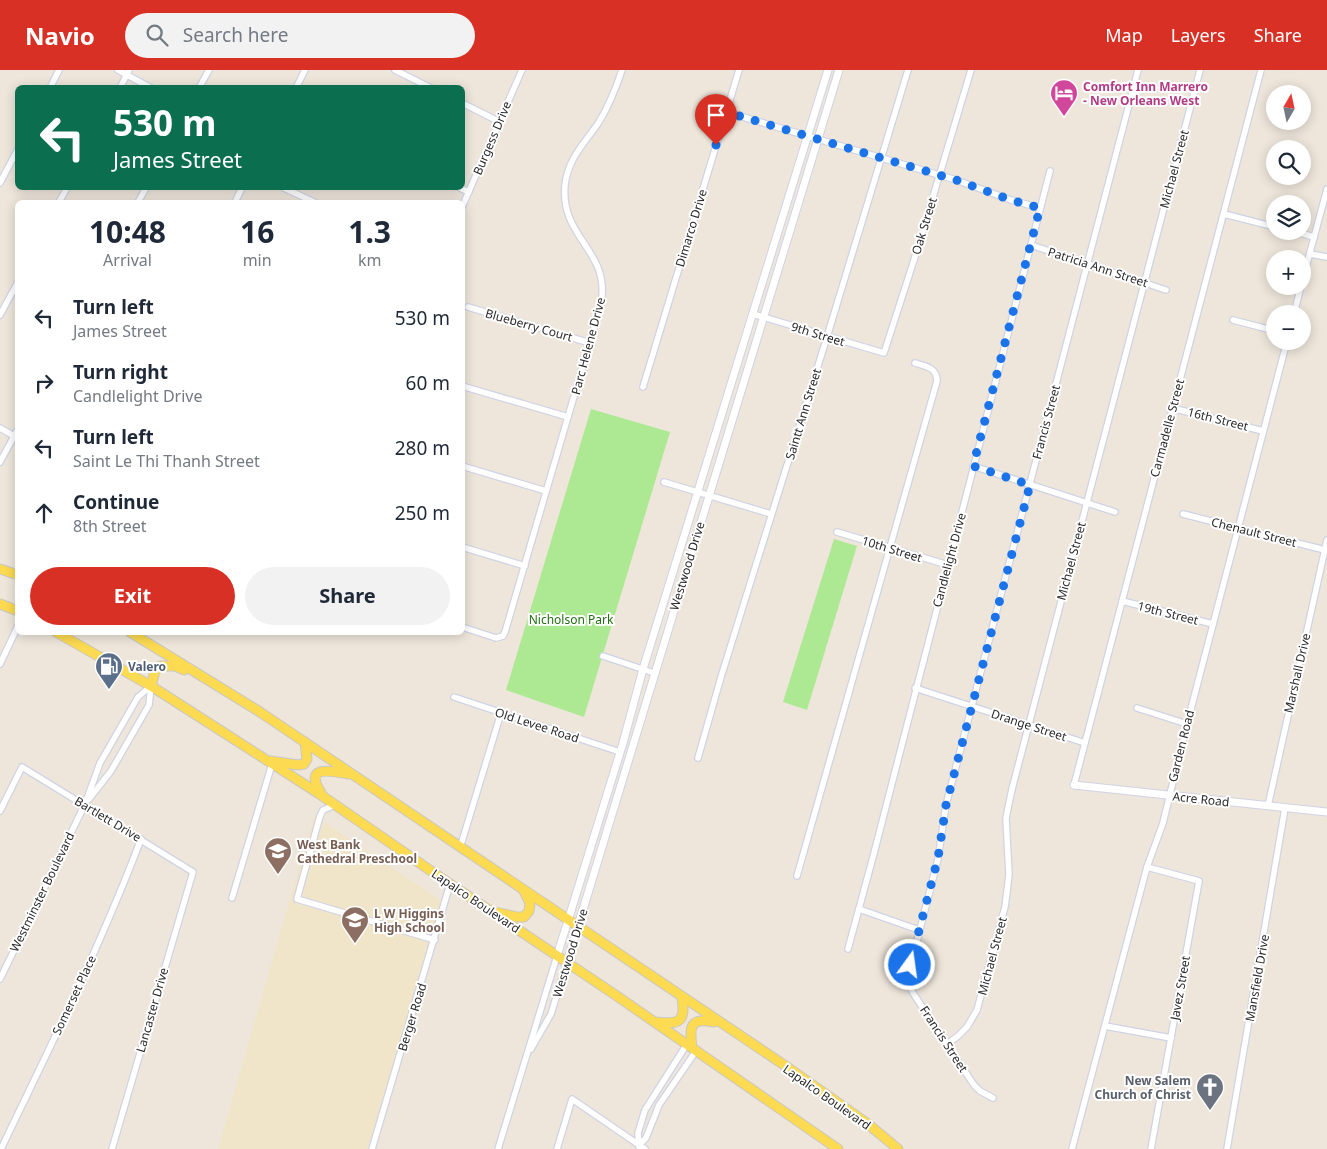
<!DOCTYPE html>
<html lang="en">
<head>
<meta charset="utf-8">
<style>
	body { margin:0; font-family:"Noto Sans",sans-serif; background:#f2f2f3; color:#1f2937; height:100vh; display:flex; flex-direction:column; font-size:19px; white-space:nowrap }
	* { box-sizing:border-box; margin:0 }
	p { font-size:16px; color:#747a83 }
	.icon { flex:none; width:28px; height:28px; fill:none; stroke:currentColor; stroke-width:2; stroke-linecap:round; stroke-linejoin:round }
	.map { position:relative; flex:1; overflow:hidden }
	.details { position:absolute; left:15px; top:130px; width:450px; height:435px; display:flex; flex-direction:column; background:#fff; border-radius:8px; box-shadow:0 2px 12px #0003 }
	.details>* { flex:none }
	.hud { position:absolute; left:15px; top:15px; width:450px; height:105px; border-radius:8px; box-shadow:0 2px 12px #0003; background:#0b6e4f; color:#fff; overflow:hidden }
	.needle { width:32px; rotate:9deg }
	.controls { position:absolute; left:1266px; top:15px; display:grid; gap:10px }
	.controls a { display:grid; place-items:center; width:45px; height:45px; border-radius:50%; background:#fff; box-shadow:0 2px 12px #0003; font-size:25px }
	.pin { position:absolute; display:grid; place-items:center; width:42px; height:42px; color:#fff; margin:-51px -21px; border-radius:50% 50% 50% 0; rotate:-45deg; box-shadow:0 0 5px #0007 }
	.pin .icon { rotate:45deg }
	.me { position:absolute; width:55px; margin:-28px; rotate:14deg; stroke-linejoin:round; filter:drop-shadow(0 0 4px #0008) }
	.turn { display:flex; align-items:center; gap:18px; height:105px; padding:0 15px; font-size:22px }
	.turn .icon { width:65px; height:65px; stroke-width:2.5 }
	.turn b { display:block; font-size:35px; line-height:42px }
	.eta { display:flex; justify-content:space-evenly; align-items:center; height:85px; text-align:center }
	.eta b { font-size:30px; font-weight:700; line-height:35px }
	.action { display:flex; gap:10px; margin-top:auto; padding:10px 15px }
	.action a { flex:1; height:58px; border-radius:30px; background:#d93025; color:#fff; font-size:20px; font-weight:700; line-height:58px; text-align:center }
	.action a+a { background:#f2f2f3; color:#1f2937 }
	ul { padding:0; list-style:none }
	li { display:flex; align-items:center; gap:15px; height:65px; padding:0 15px }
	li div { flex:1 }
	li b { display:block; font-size:19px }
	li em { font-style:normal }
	header { display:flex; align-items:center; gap:30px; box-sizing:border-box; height:70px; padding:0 25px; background:#d93025; color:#fff }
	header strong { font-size:24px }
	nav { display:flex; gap:28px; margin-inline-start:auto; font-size:18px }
	.search { width:350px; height:45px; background:#f2f2f3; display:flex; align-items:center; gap:12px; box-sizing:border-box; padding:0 18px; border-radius:28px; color:#747a83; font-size:19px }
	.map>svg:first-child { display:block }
</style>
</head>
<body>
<header>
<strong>Navio</strong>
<div class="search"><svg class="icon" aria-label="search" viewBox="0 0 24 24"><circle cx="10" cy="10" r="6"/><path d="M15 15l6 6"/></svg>Search here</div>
<nav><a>Map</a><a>Layers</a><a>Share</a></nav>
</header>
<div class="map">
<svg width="1327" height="1079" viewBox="0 0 1327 1079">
	<rect width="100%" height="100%" fill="#eee6db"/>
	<!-- education -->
	<polygon fill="#f1e5c9" points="314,745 445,833 375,1079 218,1079"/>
	<!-- green -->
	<g fill="#ade993">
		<polygon points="591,339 670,362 584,647 506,620"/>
		<polygon points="834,469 857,476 807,640 783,632"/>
	</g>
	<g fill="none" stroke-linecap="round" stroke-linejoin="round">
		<!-- minor casing -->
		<g stroke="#d0d3e4" stroke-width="8">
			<g id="minor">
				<polyline points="118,0 151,18"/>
				<polyline points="395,0 431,18"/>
				<polyline points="50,18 59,0"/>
				<polyline points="120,18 129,0"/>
				<polyline points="199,18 209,0"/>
				<polyline points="296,18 305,0"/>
				<polyline points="462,33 500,52"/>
				<polyline points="726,42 956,110 1011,130 1040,138"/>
				<polyline points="0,113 18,79"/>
				<polyline points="284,118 314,132"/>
				<polyline points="460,118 469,122"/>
				<polyline points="59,132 67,118"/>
				<polyline points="138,132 146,118"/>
				<polyline points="235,132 242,118"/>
				<polyline points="462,137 522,0"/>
				<polyline points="1224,144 1275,157"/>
				<polyline points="1293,161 1314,167"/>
				<polyline points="1031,175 1166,220"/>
				<polyline points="1310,184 1327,187"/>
				<polyline points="1302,212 1327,119"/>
				<polyline points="468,237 590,273"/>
				<polyline points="753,244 884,283 914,190 971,0"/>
				<polyline points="1294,244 1301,216"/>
				<polyline points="0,245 18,212"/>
				<polyline points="1233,250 1275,261"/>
				<polyline points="462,316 568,347"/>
				<polyline points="643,317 739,0"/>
				<polyline points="1172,338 1263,361"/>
				<polyline points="0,358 14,366"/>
				<polyline points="0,392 18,359"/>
				<polyline points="462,396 546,421"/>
				<polyline points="973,396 1115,442"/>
				<polyline points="664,412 771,444"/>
				<polyline points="1183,444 1325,480"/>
				<polyline points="837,462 948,495"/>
				<polyline points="462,477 525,496"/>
				<polyline points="1122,531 1213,554"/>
				<path d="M462,557l34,11 7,-2 2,-4 96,-328c10,-54 -41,-65 -36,-119 3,-27 20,-42 34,-63 10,-16 17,-34 23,-52"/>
				<polyline points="603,586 654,603"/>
				<polyline points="0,594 18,556"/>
				<polyline points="915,618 1085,673"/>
				<polyline points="454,627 620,682"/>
				<polyline points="1137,638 1187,654"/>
				<polyline points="698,688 721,607 827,267 908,0"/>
				<polyline points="1074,715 1261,0"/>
				<polyline points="89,729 111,701 149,635 151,616"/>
				<polyline points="335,735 323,740 320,746 297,829 435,870"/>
				<polyline points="1268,736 1327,470"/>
				<polyline points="0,741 22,697 193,802 112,1079"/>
				<polyline points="460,778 501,643"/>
				<polyline points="1147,797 1199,811 1151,1079"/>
				<path d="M797,806l140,-495c0,-13 -11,-15 -22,-18"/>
				<polyline points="232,828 272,694"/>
				<polyline points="859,839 919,860"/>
				<polyline points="848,879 873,787 1050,101"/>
				<polyline points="0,909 85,734 100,693 138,627 151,616"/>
				<polyline points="1105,956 1171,968"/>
				<polyline points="947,974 958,966 967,957 977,940 1005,837 1009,805 1006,748 1012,719 1200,0"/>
				<polyline points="531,979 551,944 567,892"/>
				<polyline points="993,1028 980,1021 974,1015 913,923 910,916 909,902 938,789 946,735 1138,0"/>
				<polyline points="639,1075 646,1068 659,1035 696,981"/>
				<polyline points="639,1077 638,1063 645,1040 687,974"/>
				<path d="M1,1079c49,-102 100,-204 140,-310"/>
				<polyline points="372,1079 450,814"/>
				<polyline points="498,1079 557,886"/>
				<polyline points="557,1079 572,1029 645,1079"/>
				<polyline points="1072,1079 1147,797 1163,753 1187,654 1287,271"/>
				<polyline points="1227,1079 1285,738"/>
			</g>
		</g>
		<!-- tertiary casing -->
		<g stroke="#d0d3e4" stroke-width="9">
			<g id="tertiary">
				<polyline points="1074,715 1327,742"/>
				<polyline points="557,886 623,673 643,599 828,0"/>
				<polyline points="567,892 839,0"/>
			</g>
		</g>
		<!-- primary casing -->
		<g stroke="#c8c8c8" stroke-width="11">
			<g id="primary">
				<polyline points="0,499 18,505"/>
				<polyline points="0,534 18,541"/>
				<polyline points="56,562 151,616 318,723 450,814 614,924 838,1079"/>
				<polyline points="130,562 260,642 790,999 868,1054 898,1079"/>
				<polyline points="151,616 155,601 160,596 175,596 184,600"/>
				<polyline points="271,691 298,695 304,694 307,689 305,672"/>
				<path d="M321,723c-18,-29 10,-22 28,-19"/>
				<polyline points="495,842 517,847 524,847 529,841 530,833 524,821"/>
				<path d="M655,952c23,2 31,2 27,-24"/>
				<path d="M692,977c-3,-20 -2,-30 22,-25"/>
			</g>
		</g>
		<!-- minor -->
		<use href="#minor" stroke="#fff" stroke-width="5.5"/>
		<!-- tertiary -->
		<use href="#tertiary" stroke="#fff" stroke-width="7"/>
		<!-- primary -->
		<use href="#primary" stroke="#fcda51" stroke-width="9"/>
	</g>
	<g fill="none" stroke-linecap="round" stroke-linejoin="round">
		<!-- route -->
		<polyline stroke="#1a73e8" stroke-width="9" stroke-dasharray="0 16.2" points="716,75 726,42 956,110 1011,130 1040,138 973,396 1030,415 946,735 938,788 910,895"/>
	</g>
	<!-- icons -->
	<defs>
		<g id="hotel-pin" transform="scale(1.4375)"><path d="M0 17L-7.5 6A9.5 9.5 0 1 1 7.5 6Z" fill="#d1479c" stroke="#fff"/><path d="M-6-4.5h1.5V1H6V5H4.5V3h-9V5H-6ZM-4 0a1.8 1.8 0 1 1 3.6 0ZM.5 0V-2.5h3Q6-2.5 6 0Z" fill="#fff"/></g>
		<g id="fuel-pin" transform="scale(1.4375)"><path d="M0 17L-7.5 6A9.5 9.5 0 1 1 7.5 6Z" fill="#5c6f8a" stroke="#fff"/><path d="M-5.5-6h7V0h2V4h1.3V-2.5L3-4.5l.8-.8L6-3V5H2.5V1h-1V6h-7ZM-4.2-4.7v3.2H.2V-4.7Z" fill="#fff"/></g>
		<g id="school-pin" transform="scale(1.4375)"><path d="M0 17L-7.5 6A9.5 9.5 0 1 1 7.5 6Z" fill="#8d6e63" stroke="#fff"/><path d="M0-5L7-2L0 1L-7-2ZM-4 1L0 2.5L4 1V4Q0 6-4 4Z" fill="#fff"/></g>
		<g id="church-pin" transform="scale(1.4375)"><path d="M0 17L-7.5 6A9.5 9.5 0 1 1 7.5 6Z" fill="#6b7280" stroke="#fff"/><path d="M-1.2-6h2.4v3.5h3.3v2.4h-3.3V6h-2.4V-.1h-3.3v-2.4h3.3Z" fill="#fff"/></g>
	</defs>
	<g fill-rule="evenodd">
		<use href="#hotel-pin" x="1064" y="23"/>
		<use href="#fuel-pin" x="109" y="596"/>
		<use href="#school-pin" x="278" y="781"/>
		<use href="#school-pin" x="355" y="850"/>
		<use href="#church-pin" x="1210" y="1017"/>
	</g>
	<g text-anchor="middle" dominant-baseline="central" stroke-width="4" stroke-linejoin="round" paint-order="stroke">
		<!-- hotel labels -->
		<g font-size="12" font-weight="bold" fill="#b23c85" stroke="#fff" text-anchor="start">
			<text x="1083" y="16">Comfort Inn Marrero<tspan x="1083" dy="14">- New Orleans West</tspan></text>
		</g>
		<!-- street labels -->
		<g font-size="12" fill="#2a2a2a" stroke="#fff">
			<text transform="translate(492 68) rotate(-67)">Burgess Drive</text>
			<text transform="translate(1174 99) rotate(-75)">Michael Street</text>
			<text transform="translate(924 156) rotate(-73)">Oak Street</text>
			<text transform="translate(691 158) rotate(-73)">Dimarco Drive</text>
			<text transform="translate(1098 197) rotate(18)">Patricia Ann Street</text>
			<text transform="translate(529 255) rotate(16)">Blueberry Court</text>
			<text transform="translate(818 264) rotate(17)">9th Street</text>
			<text transform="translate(588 276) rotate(-75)">Parc Helene Drive</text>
			<text transform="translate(803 344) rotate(-73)">Saintt Ann Street</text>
			<text transform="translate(1218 349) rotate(14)">16th Street</text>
			<text transform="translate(1046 352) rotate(-75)">Francis Street</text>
			<text transform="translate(1167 358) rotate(-75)">Carmadelle Street</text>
			<text transform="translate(1254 462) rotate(14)">Chenault Street</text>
			<text transform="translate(892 479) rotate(17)">10th Street</text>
			<text transform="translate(949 490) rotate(-75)">Candlelight Drive</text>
			<text transform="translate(1071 491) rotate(-75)">Michael Street</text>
			<text transform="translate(687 496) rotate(-73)">Westwood Drive</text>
			<text transform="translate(1168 543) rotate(14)">19th Street</text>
			<text transform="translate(1297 603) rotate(-77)">Marshall Drive</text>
			<text transform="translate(537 655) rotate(18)">Old Levee Road</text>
			<text transform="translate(1029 655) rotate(18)">Drange Street</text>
			<text transform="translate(1181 676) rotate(-76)">Garden Road</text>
			<text transform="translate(1201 729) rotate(6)">Acre Road</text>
			<text transform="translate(108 749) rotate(31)">Bartlett Drive</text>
			<text transform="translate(42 822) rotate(-64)">Westminster Boulevard</text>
			<text transform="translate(476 831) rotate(34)">Lapalco Boulevard</text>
			<text transform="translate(570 883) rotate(-73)">Westwood Drive</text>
			<text transform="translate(992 886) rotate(-75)">Michael Street</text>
			<text transform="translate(1257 908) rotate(-80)">Mansfield Drive</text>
			<text transform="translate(1180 918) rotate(-80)">Javez Street</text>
			<text transform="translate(74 925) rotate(-65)">Somerset Place</text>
			<text transform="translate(152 940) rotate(-74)">Lancaster Drive</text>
			<text transform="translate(412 947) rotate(-73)">Berger Road</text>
			<text transform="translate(944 969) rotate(57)">Francis Street</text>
			<text transform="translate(827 1027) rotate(35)">Lapalco Boulevard</text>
		</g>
		<!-- park labels -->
		<g font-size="12" fill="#246e14" stroke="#fff">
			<text x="571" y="549">Nicholson Park</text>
		</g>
		<!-- service labels -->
		<g font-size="12" font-weight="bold" fill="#4e5e75" stroke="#fff" text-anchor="start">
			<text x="128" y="596">Valero</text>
		</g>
		<!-- education labels -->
		<g font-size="12" font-weight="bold" fill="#785e54" stroke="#fff" text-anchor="start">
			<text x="297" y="774">West Bank<tspan x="297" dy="14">Cathedral Preschool</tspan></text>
			<text x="374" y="843">L W Higgins<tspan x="374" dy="14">High School</tspan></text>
		</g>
		<!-- worship labels -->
		<g font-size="12" font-weight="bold" fill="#5b616d" stroke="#fff" text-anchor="end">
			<text x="1191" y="1010">New Salem<tspan x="1191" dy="14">Church of Christ</tspan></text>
		</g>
	</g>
</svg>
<div class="controls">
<a><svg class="needle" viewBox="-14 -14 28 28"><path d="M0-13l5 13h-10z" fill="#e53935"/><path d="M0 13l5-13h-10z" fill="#747a83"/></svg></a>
<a><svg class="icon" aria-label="search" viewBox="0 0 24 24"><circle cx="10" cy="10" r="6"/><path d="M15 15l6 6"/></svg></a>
<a><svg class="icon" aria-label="layers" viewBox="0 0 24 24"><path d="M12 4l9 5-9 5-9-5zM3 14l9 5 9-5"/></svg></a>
<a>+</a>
<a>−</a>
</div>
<div class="pin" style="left:716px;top:75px;background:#d93025"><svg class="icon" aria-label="arrive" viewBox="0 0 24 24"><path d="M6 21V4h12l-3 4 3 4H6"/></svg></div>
<svg class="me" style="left:910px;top:895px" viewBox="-20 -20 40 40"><circle r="17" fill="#1a73e8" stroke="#fff" stroke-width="3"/><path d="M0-11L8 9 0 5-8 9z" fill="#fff"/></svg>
<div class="hud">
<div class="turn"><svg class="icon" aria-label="left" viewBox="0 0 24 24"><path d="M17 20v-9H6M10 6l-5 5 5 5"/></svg><div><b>530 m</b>James Street</div></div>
</div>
<section class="details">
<div class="eta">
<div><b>10:48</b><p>Arrival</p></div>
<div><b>16</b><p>min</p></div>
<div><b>1.3</b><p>km</p></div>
</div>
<ul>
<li><svg class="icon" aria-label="left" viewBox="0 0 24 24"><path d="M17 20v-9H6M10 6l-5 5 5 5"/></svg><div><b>Turn left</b><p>James Street</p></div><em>530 m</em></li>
<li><svg class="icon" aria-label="right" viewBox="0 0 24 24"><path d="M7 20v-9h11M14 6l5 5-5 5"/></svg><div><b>Turn right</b><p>Candlelight Drive</p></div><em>60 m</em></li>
<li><svg class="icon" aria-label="left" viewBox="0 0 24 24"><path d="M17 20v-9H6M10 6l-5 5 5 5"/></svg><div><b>Turn left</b><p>Saint Le Thi Thanh Street</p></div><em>280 m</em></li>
<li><svg class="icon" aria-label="ahead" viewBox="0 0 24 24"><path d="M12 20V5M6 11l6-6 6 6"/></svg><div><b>Continue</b><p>8th Street</p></div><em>250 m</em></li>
</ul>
<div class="action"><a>Exit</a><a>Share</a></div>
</section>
</div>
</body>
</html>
